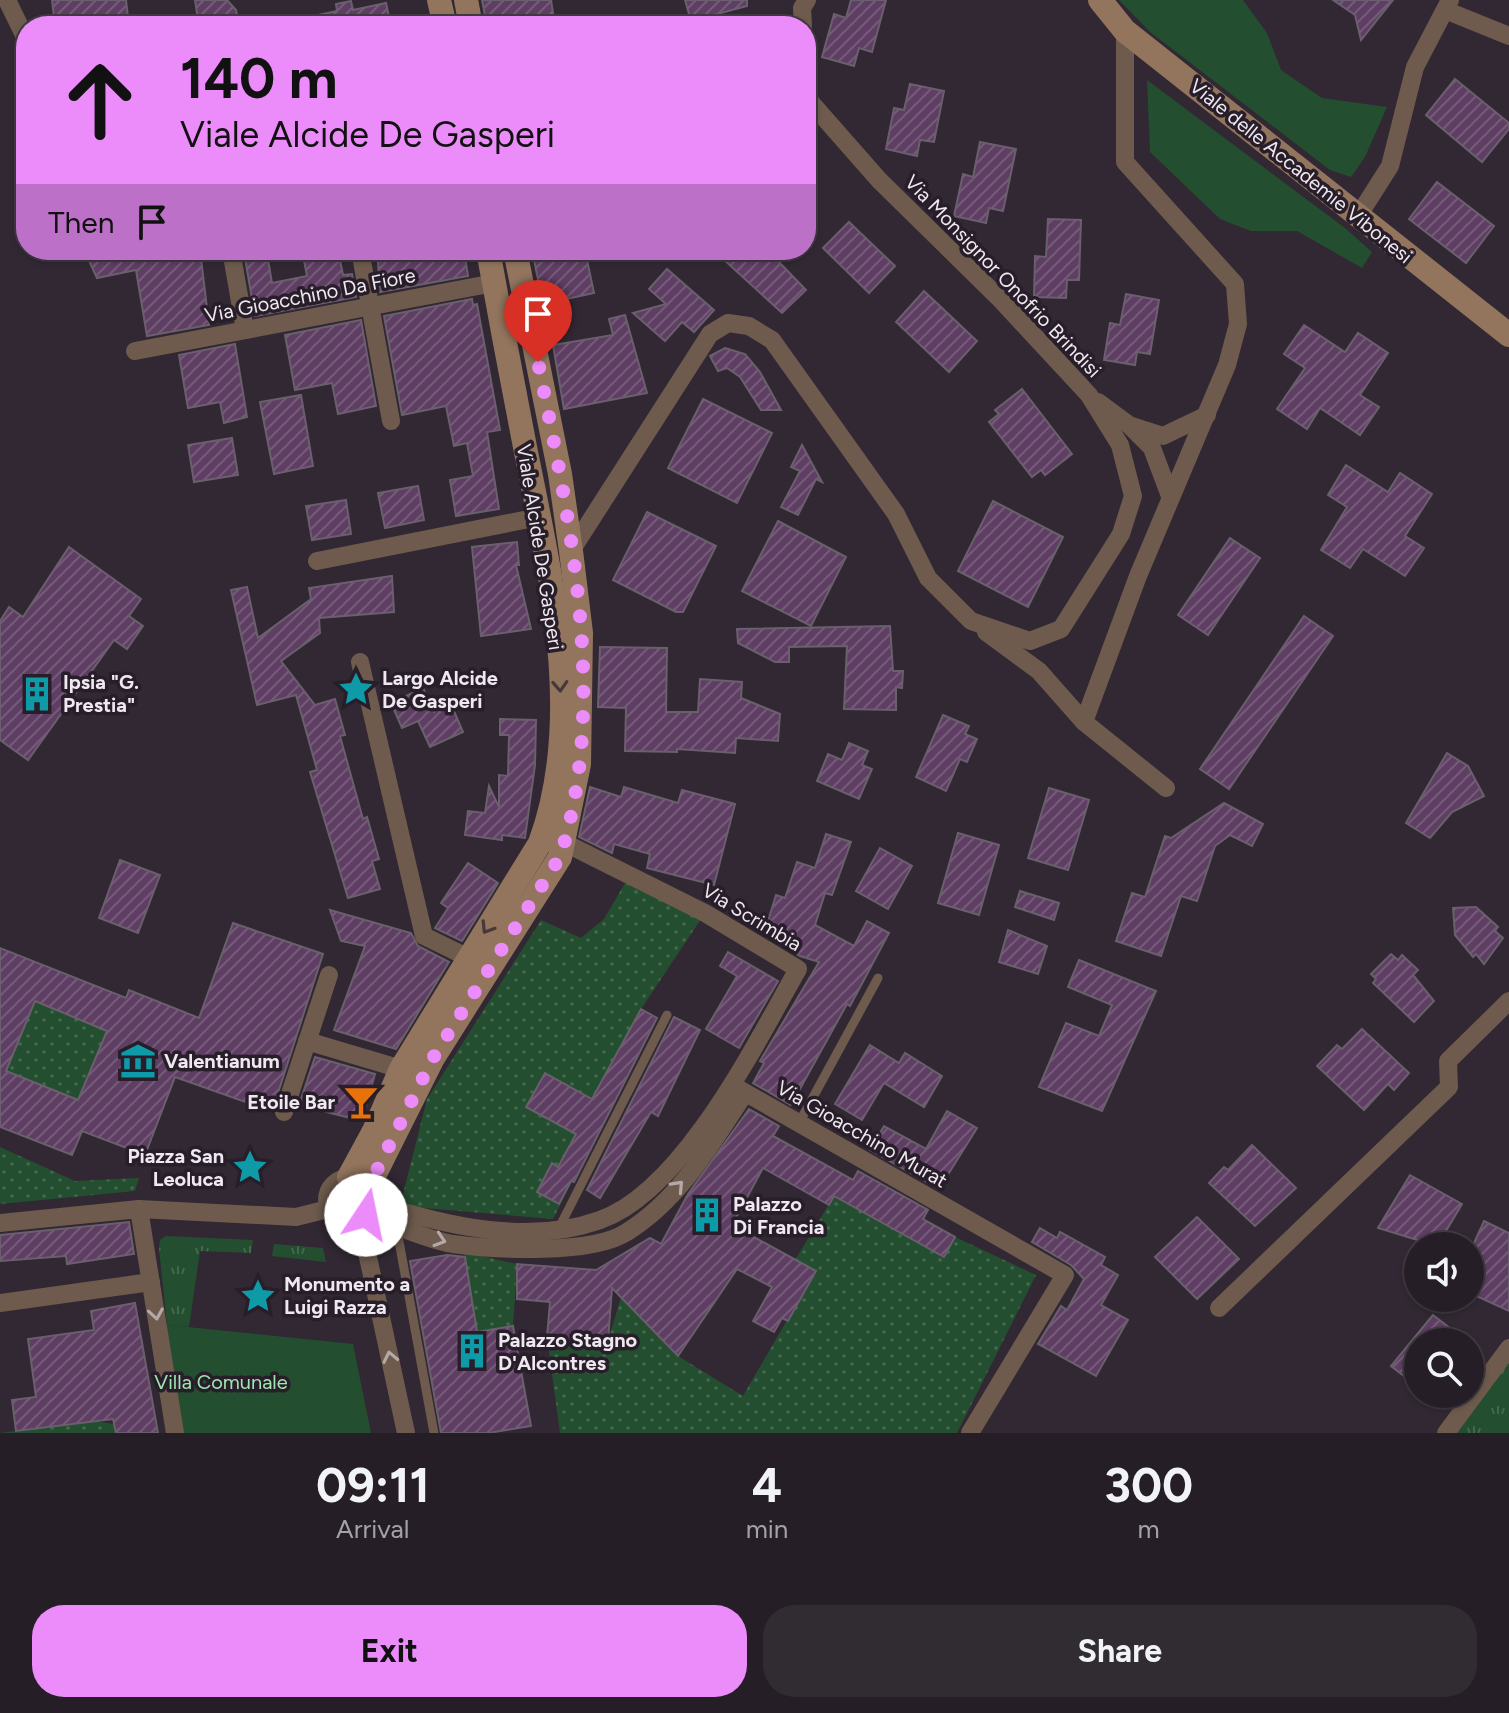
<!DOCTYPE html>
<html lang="en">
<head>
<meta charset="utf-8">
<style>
	body { margin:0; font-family:Figtree,sans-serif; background:#312b32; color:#f1f3f6; height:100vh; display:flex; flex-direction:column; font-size:30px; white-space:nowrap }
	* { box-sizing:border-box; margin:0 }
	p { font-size:26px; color:#a3a2a7 }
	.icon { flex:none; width:44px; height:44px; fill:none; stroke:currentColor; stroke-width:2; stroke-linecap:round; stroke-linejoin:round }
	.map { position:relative; height:1433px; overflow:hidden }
	.side { display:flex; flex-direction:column; background:#251e26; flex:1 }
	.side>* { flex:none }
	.top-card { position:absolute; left:16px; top:16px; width:800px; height:244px; border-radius:32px; box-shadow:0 2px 6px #0004,0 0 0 2px #423c43; background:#ec8cfa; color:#111; overflow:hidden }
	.buttons { position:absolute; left:1404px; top:1232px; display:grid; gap:16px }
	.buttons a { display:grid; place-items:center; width:80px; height:80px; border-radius:50%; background:#251e26; box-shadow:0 2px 6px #0004,0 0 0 2px #423c43; font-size:40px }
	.pin { position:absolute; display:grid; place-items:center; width:68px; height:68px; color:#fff; margin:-82px -34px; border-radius:50% 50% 50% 0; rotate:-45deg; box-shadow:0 0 8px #0007 }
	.pin .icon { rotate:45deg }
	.me { position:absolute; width:88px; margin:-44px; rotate:11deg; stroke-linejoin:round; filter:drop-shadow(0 0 6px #0008) }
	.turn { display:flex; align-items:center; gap:28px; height:168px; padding:0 32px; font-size:36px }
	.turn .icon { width:104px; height:104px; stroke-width:2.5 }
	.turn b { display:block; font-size:56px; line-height:68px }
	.then { display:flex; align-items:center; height:76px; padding:0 32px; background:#0003; gap:16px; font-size:30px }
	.eta { display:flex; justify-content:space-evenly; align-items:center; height:136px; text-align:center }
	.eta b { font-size:48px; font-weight:700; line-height:56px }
	.cta { display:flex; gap:16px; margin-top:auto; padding:16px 32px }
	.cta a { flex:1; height:92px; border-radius:32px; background:#ec8cfa; color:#111; font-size:32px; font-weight:700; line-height:92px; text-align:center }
	.cta a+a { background:#312b32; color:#f1f3f6 }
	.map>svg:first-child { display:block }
</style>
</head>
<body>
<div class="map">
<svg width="1509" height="1433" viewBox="0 0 1509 1433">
	<defs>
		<pattern id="grass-tufts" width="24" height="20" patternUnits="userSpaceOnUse" patternTransform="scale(2)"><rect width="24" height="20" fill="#244e30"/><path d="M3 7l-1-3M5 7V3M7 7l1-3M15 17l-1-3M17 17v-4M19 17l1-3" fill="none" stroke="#44684e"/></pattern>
		<pattern id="garden-dots" width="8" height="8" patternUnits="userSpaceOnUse" patternTransform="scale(2)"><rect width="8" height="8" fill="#244e30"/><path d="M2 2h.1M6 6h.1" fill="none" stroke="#44684e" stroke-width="1.8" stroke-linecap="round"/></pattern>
		<pattern id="building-hatch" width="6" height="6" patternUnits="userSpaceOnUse" patternTransform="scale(2)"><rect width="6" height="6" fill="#5f3e64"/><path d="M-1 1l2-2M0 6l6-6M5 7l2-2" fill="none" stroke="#765a7a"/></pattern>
	</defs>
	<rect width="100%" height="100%" fill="#312833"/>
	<!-- grass -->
	<g fill="url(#grass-tufts)">
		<polygon points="349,1177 372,1202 353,1222 332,1215 327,1201 330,1187"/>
		<polygon points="166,1236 253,1240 251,1253 200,1251 189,1327 167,1325 159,1248 160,1240"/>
		<polygon points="274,1244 323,1248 326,1262 272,1256"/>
		<polygon points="1509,1349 1509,1433 1446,1433"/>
	</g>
	<!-- park -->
	<g fill="#244e30">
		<polygon points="1119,0 1243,0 1267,33 1281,70 1322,98 1387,107 1365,157 1351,177 1330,170 1150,32"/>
		<polygon points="1147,80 1345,228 1372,252 1362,268 1297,231 1251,231 1220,219 1150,152"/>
		<polygon points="158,1324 353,1344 371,1433 175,1433"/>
	</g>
	<!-- garden -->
	<g fill="url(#garden-dots)">
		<polygon points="625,883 701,919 641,1009 653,1024 553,1219 400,1206 427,1099 541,920 581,938 604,919"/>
		<polygon points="35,1001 107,1031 78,1100 6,1071"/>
		<polygon points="0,1147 75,1181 139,1178 135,1191 0,1204"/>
		<polygon points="834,1196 944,1257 955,1237 1036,1275 957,1433 560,1433 547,1337 608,1341 621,1297 678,1356 743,1396 815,1272 795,1260"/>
		<polygon points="464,1252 517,1264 513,1326 477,1332"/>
		<polygon points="94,1421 114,1424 116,1433 0,1433"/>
	</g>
	<!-- building -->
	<g fill="url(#building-hatch)" stroke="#6a5f6c" stroke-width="2" fill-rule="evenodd">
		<polygon points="52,0 126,0 129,26 55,26"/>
		<polygon points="195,0 227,0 236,10 239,26 199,26"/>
		<polygon points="482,0 551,0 555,26 487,26"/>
		<polygon points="685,0 747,0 747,6 691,21"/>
		<polygon points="851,0 886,0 872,52 859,48 854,66 822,57 834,14 846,18"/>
		<polygon points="1333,0 1393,0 1361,40 1355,15"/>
		<polygon points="351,1 353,10 386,3 391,26 304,26 304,18 337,11 336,4"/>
		<polygon points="1455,79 1509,123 1509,129 1482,162 1426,115"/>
		<polygon points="910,84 944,91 934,142 920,140 917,156 886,149 894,108 904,110"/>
		<polygon points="980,142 1016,149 1003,211 989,208 986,223 954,216 963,174 973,177"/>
		<polygon points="1437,182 1494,226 1466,263 1409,219"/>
		<polygon points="1048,219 1081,220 1079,280 1067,280 1066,298 1034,297 1035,256 1046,257"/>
		<polygon points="849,222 895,266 869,293 823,248"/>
		<polygon points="84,250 200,250 209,325 147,336 136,270 97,278"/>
		<polygon points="302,250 338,250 343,275 352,274 356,297 255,316 245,258 267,254 272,283 307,276"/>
		<polygon points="440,250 464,250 468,276 380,292 378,262"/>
		<polygon points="532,250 585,250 594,293 543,304"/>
		<polygon points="730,250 787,250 777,260 806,290 782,313 722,258"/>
		<polygon points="667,269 714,310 694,332 682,322 665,341 633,313 666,304 649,289"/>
		<polygon points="924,291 977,341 949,372 896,322"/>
		<polygon points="1126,294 1159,300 1150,354 1137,352 1135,365 1104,360 1110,323 1120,325"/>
		<polygon points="472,299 473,305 477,304 500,430 487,432 499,509 456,516 450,480 473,476 467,443 454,446 446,406 402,415 384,316"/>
		<polygon points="625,315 647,393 564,409 553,345 613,335 609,319"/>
		<polygon points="361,320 376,406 338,414 332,383 295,390 285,335"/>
		<polygon points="1304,325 1345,352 1358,333 1388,353 1360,395 1379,407 1360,435 1320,408 1307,429 1277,409 1305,368 1284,354"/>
		<polygon points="235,344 247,417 224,423 220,402 188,408 179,355"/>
		<polygon points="725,348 745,354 760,372 781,410 761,410 740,377 727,368 718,371 710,356"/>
		<polygon points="1022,389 1072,454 1045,475 1041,470 1032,477 989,422 999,414 995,410"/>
		<polygon points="301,395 313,466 274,474 260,402"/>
		<polygon points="703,399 772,433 737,503 668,468"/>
		<polygon points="232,438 238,475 194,482 188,445"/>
		<polygon points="802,445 822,482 816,479 798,515 781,507 800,471 791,467"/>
		<polygon points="1346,465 1388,492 1400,473 1432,494 1405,536 1424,548 1405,576 1363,549 1350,568 1321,550 1347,507 1328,495"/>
		<polygon points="418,486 424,520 385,528 378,493"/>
		<polygon points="346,500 351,534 312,540 306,506"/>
		<polygon points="993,501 1063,537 1028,607 958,571"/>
		<polygon points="647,512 716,546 683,612 676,612 613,580"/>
		<polygon points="778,521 846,557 811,626 742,591"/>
		<polygon points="1230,538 1260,558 1208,635 1178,615"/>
		<polygon points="517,542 519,565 516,565 531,629 481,636 472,547"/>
		<polygon points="69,547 141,599 129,616 143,626 127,649 114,640 28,760 0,740 0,621 9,607 23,617"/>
		<polygon points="392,576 394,612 319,618 320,633 281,661 315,705 335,699 345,735 340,736 363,819 367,817 379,859 372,861 380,889 348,898 310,772 317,770 296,695 257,705 231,590 247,587 258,638 311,599 309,588"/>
		<polygon points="1304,616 1333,636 1229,789 1200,769"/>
		<polygon points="890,626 893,671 903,671 902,688 896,687 896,710 844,709 847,646 789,647 789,662 775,662 738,643 737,629"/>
		<polygon points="600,647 667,648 666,712 698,712 700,679 742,682 741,698 780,714 778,741 736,738 735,753 677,749 677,752 625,751 626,708 598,707"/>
		<polygon points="423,688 434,712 451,704 463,732 430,747 418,721 402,728 391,703"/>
		<polygon points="943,715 969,726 965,734 977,739 967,762 960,759 946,791 916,777"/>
		<polygon points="500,719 536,720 535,765 525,838 502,835 502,840 465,835 468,811 485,813 489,786 499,807 499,775 508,776 509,735 500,735"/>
		<polygon points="849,743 868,751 862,765 872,769 859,799 817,781 828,754 842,760"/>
		<polygon points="1447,753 1468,766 1484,796 1452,812 1430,838 1406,823"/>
		<polygon points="590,787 621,797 624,787 678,803 682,790 735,804 714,885 647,868 650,854 614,844 612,853 579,837"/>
		<polygon points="1049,788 1089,800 1068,870 1028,858"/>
		<polygon points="1224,803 1263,824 1252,846 1230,835 1215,846 1197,901 1181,896 1161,956 1116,941 1132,893 1145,897 1165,836 1171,838"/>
		<polygon points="958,833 999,845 979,915 938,903"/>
		<polygon points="826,834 851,842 832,895 825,893 815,925 854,946 867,921 889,933 850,1006 847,1004 791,1105 753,1083 764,1063 760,1061 819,962 800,956 772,939 776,924 768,921 776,895 785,898 797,862 815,868"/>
		<polygon points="880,848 912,866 888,909 856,891"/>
		<polygon points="120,860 160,875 138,933 99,918"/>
		<polygon points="468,863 498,883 462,941 435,928 448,908 441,903"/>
		<polygon points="1020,891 1059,903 1054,920 1015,907"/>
		<polygon points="1476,907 1498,927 1495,931 1503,938 1484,964 1476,954 1473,957 1455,935 1453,908"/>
		<polygon points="330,910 411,933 418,946 449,962 396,1049 334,1030 365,946 341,941"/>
		<path d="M233,923l90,31 -47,145 -4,-1 -4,12 -93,-33 -30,78 -63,-24 -10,24 -72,-28v-179l126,50 3,-8 70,28zM35,1001l72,30 -29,69 -72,-29z"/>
		<polygon points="1008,930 1047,946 1038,974 999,962"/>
		<polygon points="728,952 778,981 739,1048 706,1029 737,976 720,966"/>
		<polygon points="1391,954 1398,960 1402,955 1418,970 1413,975 1434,1001 1414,1022 1373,983 1376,979 1371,974"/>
		<polygon points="1079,960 1156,991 1102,1111 1039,1087 1066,1023 1099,1036 1112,1005 1068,987"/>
		<polygon points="641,1009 657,1018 574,1182 571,1181 559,1204 537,1192 552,1163 558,1167 576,1134 526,1107 545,1073 592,1099"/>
		<polygon points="674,1017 700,1030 658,1116 651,1112 600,1198 587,1190"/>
		<polygon points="1362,1029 1409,1073 1394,1090 1388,1084 1364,1110 1317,1066 1337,1045 1342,1049"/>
		<polygon points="870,1045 899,1063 905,1053 942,1076 924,1107 884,1083 862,1120 835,1104"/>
		<polygon points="315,1057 375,1074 362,1121 299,1105"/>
		<polygon points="749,1109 779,1126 773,1136 853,1180 858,1171 928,1210 923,1219 955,1237 944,1257 834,1196 829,1205 763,1168 732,1225 816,1271 788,1321 782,1318 774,1332 753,1321 772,1287 737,1269 678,1356 612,1288 608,1341 547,1337 550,1302 517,1299 517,1264 596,1270 650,1238 661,1244 688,1194"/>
		<polygon points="947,1111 977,1128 939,1189 870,1150 884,1126 926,1149"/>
		<polygon points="1252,1145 1296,1188 1255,1226 1209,1183 1224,1167 1228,1170"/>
		<polygon points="1410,1175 1462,1204 1437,1246 1378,1228"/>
		<polygon points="1197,1217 1239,1259 1197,1299 1155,1257"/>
		<polygon points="1484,1221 1509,1233 1509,1311 1470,1293 1470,1252"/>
		<polygon points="129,1222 134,1254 67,1264 66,1256 0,1261 0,1235"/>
		<polygon points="1040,1228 1057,1238 1060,1232 1105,1257 1101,1265 1118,1275 1101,1305 1128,1320 1096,1376 1038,1344 1061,1306 1067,1310 1084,1279 1071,1265 1032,1242"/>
		<polygon points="447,1255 465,1257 477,1332 513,1326 531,1426 488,1433 441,1433 410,1261"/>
		<polygon points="135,1303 158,1433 116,1433 113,1419 16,1431 12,1400 36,1397 28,1339 94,1330 91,1311"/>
		<polygon points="1433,1315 1468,1342 1418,1342 1418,1387 1391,1366"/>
	</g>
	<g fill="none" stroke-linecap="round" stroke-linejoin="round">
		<!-- lane -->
		<g stroke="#6e5b4d" stroke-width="9">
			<polyline points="799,1123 878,978"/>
			<polyline points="396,1225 434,1433"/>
			<polyline points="558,1230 667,1015"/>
		</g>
		<!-- street -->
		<g stroke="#6e5b4d" stroke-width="18">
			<polyline points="7,0 26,39"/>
			<polyline points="1445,10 1509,36"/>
			<polyline points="803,26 802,8 807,0"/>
			<polyline points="1125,31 1125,162 1235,284 1238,324 1227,365 1138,576 1084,722 1166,788"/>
			<polyline points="1357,218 1390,166 1415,67 1450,0"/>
			<polyline points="231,250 245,330"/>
			<polyline points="360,250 391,421"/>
			<polyline points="135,351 494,283"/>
			<polyline points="1098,402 1129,425 1163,436 1207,415"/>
			<polyline points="1131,427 1152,448 1170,496"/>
			<polyline points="571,551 710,334 728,323 749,326 772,340 896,514 928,578 971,621 1030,641 1061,629 1121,534 1133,496 1120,445 1089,395 999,298 879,180 806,97"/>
			<polyline points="317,561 539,517"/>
			<polyline points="986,632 1039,671 1084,722"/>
			<polyline points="360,662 424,936 469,958"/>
			<polyline points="307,1041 401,1069"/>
			<polyline points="732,1085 1065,1275 970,1433"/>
			<polyline points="284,1112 329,975"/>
			<circle cx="349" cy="1200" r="22"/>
			<path d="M372,1202c69,23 156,44 228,18 83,-29 156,-177 198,-251l-93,-56 -140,-70"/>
			<polyline points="139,1209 175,1433"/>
			<path d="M366,1215c28,9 58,24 87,29 42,6 139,11 174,-12 53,-33 85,-89 118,-139"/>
			<polyline points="360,1220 406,1433"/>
			<polyline points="0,1223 139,1209 296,1217 328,1209"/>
			<polyline points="0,1303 151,1282"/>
			<polyline points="1219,1308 1449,1087 1448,1061 1509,1001"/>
			<polyline points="1446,1433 1509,1348"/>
		</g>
		<!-- secondary -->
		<g stroke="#93755e" stroke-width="24">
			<polyline points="439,0 445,26"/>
			<polyline points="466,0 471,26"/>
			<polyline points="1100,0 1125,31 1509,335"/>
			<path d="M349,1177l25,-46 27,-62 139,-226c46,-125 10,-270 -15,-396 -13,-66 -25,-131 -37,-197"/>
			<polyline points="368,1188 433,1058 560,857 579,764 581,633 571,551 560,474 515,250"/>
		</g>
	</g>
	<!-- one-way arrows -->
	<defs><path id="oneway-chevron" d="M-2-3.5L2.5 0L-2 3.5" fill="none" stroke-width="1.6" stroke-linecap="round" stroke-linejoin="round" transform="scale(2)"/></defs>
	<g stroke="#473839">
		<use href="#oneway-chevron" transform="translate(560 686) rotate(87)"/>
		<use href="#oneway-chevron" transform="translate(487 928) rotate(122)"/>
	</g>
	<g stroke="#b5a9a7">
		<use href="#oneway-chevron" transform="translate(678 1186) rotate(-47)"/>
		<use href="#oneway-chevron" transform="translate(440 1240) rotate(18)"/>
		<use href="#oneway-chevron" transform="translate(156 1314) rotate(81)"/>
		<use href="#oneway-chevron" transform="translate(390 1357) rotate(-102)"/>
	</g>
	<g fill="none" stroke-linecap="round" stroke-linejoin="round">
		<!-- route -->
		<path stroke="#ec8cfa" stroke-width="14" stroke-dasharray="0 25.2" d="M366,1215l6,-13 -4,-14 65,-130 127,-201c50,-155 9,-340 -22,-495"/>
	</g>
	<!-- icons -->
	<defs>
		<g id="sight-bare" transform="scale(2.76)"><path d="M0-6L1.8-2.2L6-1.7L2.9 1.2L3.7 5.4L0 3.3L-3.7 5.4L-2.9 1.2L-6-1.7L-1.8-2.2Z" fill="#0f9aa8" stroke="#271e29" stroke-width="2.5" paint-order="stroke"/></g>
		<g id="building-bare" transform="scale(2.76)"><path d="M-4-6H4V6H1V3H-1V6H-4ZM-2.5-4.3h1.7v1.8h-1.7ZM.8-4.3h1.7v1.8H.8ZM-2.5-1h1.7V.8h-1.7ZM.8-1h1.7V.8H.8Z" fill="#0f9aa8" stroke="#271e29" stroke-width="2.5" paint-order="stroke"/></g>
		<g id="museum-bare" transform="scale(2.76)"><path d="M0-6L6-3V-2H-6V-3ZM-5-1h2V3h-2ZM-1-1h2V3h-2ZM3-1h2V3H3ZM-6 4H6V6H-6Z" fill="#0f9aa8" stroke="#271e29" stroke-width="2.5" paint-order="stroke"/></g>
		<g id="bar-bare" transform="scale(2.76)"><path d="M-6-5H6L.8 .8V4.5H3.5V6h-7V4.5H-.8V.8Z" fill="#e8710a" stroke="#271e29" stroke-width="2.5" paint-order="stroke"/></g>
	</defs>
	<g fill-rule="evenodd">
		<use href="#sight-bare" x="356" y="689"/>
		<use href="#building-bare" x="37" y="694"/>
		<use href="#museum-bare" x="138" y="1061"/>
		<use href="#bar-bare" x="361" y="1102"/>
		<use href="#sight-bare" x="250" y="1167"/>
		<use href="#building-bare" x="707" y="1215"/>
		<use href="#sight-bare" x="258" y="1296"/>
		<use href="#building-bare" x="472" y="1351"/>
	</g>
	<g text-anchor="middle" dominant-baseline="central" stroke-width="7" stroke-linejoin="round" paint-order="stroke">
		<!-- street labels -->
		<g font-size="20" fill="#efe8f0" stroke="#271e29">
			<text transform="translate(1301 171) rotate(39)">Viale delle Accademie Vibonesi</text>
			<text transform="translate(1003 276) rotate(46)">Via Monsignor Onofrio Brindisi</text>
			<text transform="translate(310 295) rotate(-11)">Via Gioacchino Da Fiore</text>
			<text transform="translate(540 547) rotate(81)">Viale Alcide De Gasperi</text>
			<text transform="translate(752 917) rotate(31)">Via Scrimbia</text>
			<text transform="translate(862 1134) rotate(30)">Via Gioacchino Murat</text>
		</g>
		<!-- poi labels -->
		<g font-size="20" font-weight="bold" fill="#efe8f0" stroke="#271e29" text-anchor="start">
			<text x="382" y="678">Largo Alcide<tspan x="382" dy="23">De Gasperi</tspan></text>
			<text x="63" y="682">Ipsia "G.<tspan x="63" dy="23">Prestia"</tspan></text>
			<text x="164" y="1061">Valentianum</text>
			<text x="335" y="1102" text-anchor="end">Etoile Bar</text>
			<text x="224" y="1156" text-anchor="end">Piazza San<tspan x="224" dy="23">Leoluca</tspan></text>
			<text x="733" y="1204">Palazzo<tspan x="733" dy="23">Di Francia</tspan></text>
			<text x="284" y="1284">Monumento a<tspan x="284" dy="23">Luigi Razza</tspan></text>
			<text x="498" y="1340">Palazzo Stagno<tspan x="498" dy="23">D'Alcontres</tspan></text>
		</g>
		<!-- park labels -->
		<g font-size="20" fill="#9ee7b0" stroke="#271e29">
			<text x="221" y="1382">Villa Comunale</text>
		</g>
	</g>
</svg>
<div class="buttons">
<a><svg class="icon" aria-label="sound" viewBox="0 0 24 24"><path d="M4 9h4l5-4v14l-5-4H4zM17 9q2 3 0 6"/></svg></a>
<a><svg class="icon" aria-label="search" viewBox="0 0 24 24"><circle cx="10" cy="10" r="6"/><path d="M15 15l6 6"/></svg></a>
</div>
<div class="pin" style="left:538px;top:362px;background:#d93025"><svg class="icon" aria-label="arrive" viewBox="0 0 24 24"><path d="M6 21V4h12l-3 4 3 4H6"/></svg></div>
<svg class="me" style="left:366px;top:1215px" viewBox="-20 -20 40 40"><circle r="19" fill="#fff"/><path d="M0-13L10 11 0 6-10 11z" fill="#ec8cfa"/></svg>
<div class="top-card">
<div class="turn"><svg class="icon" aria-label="ahead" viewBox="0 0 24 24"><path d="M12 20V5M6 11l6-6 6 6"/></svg><div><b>140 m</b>Viale Alcide De Gasperi</div></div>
<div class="then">Then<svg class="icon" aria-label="arrive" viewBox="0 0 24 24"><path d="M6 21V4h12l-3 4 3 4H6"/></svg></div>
</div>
</div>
<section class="side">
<div class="eta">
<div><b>09:11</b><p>Arrival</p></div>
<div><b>4</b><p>min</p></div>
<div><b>300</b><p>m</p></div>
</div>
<div class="cta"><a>Exit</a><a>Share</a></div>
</section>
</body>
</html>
